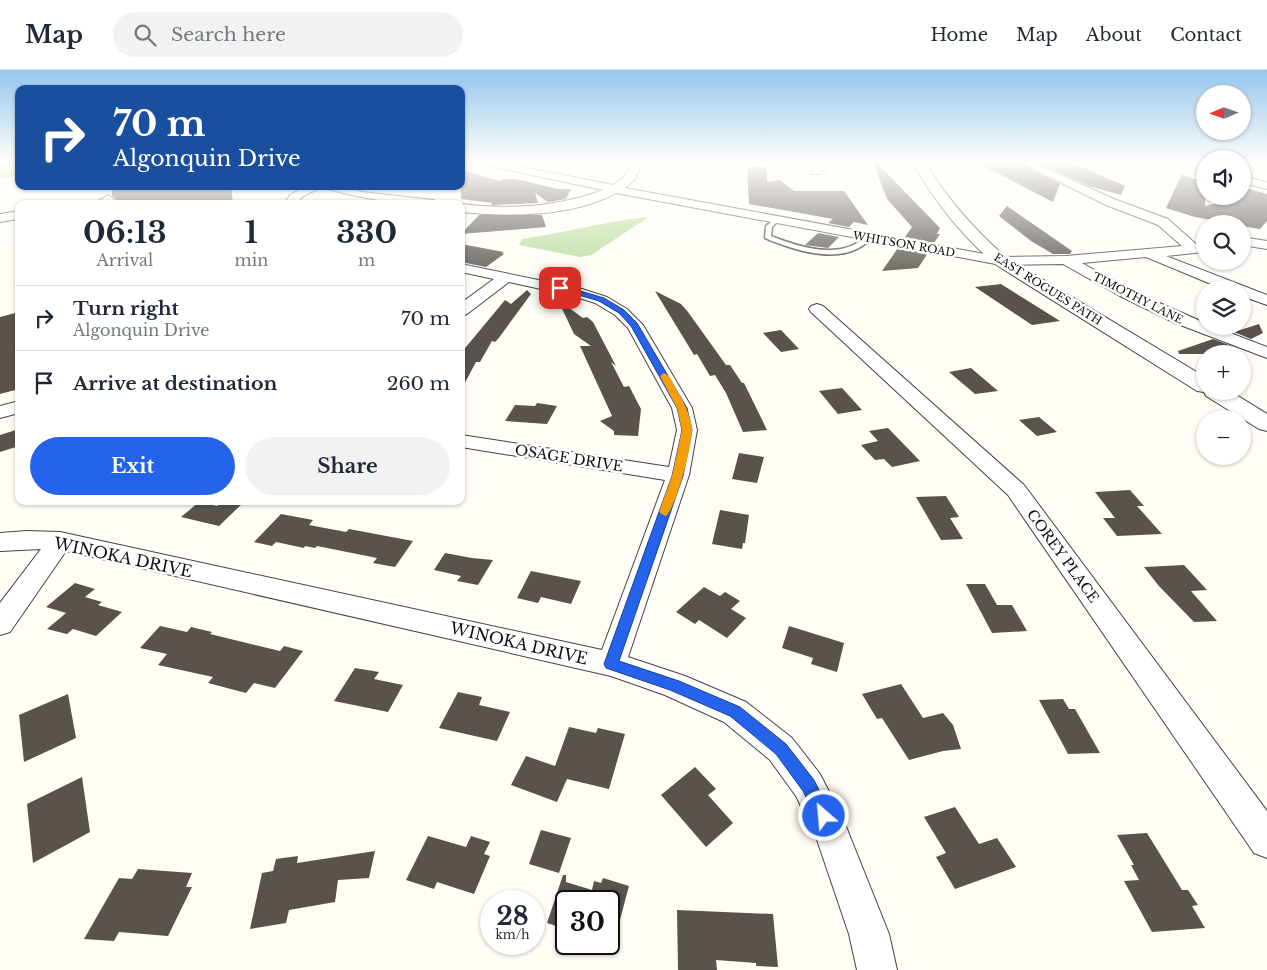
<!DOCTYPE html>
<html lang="en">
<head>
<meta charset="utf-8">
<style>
	body { margin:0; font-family:"Libre Baskerville",serif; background:#f2f2f3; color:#1f2937; height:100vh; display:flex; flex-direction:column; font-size:19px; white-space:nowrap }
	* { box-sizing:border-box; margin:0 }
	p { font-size:16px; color:#747a83 }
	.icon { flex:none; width:28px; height:28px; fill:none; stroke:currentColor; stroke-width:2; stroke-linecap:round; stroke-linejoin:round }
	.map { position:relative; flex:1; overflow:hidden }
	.panel { position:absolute; left:15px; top:130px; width:450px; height:305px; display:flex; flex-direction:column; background:#fff; border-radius:10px; box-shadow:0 1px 4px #0004 }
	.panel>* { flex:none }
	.banner { position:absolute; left:15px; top:15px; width:450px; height:105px; border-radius:10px; box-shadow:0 1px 4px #0004; background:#1a4fa0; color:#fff; overflow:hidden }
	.needle { width:32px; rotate:268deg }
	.controls { position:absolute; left:1196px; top:15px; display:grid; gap:10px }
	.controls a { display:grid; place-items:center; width:55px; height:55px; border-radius:50%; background:#fff; box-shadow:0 1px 4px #0004; font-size:25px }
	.speed { position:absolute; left:480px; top:820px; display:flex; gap:10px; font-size:25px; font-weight:700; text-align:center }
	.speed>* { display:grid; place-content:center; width:65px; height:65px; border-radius:50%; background:#fff; box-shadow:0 1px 4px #0004; line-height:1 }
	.speed small { font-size:12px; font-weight:400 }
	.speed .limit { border:2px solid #111; border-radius:8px; background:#fff; color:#111 }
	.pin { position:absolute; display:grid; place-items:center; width:42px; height:42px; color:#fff; margin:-21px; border-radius:10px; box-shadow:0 2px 8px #0006 }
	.me { position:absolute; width:55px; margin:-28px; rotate:333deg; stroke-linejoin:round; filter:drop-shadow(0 0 4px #0008) }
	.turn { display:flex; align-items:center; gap:18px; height:105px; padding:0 15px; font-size:22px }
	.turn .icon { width:65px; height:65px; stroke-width:2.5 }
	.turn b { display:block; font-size:35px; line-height:42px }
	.eta { display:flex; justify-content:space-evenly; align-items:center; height:85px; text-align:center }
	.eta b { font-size:30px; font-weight:800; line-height:35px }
	.button { display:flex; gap:10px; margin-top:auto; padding:10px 15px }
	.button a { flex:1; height:58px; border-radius:30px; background:#2563eb; color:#fff; font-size:20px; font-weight:800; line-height:58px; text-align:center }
	.button a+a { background:#f2f2f3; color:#1f2937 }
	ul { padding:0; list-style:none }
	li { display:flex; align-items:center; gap:15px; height:65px; padding:0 15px; border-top:1px solid #e0e1e3 }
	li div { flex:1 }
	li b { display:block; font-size:19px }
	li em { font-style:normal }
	header { display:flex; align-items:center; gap:30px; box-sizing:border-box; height:70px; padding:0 25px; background:#fff; border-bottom:1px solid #e0e1e3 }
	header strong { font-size:24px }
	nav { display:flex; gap:28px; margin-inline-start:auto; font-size:18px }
	.search { width:350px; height:45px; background:#f2f2f3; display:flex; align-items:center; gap:12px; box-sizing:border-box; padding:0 18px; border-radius:28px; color:#747a83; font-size:19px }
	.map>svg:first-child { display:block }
</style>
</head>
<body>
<header>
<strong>Map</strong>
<div class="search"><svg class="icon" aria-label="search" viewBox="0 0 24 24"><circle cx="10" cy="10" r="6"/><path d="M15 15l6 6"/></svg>Search here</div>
<nav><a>Home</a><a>Map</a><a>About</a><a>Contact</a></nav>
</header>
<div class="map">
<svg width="1267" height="900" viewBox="0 0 1267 900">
	<rect width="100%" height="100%" fill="#fffdf5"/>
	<!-- forest -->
	<g fill="#b9dc9c">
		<polygon points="19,93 19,106 0,109 0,94"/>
		<path d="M649,147l-58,38 -11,2 -61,-12 3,-6c42,-6 84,-18 127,-22z"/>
	</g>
	<!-- building -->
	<g fill="#5a524d">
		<polygon points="873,93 877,93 940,158 937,164 940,164 934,173 905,167 912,157 887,129"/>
		<polygon points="978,93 1019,93 1060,114 1053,132"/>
		<polygon points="1038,93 1073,93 1125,116 1121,125 1089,116"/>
		<polygon points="747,97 766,97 767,112 780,110 794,121 844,121 868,155 854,152 849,157 828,153 833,149 749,134"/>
		<polygon points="461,100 499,111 504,109 516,109 558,119 571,119 566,129 548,132 535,123 538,133 491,135 492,133 461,129"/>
		<polygon points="1182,104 1193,109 1205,111 1205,136 1242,127 1242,117 1267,124 1267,151 1260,159 1242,156 1242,154 1232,154 1195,147 1166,138"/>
		<polygon points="112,116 231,116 233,134 113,134 116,129 112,126"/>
		<polygon points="1007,136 1072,181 1070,184 1053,184 1031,171 999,146"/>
		<polygon points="479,145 542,145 546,157 461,164"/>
		<polygon points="818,163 839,167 828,178 805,175"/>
		<polygon points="461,174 504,182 502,183 504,184 486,197 461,192"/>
		<polygon points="898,178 928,183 918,198 882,201"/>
		<polygon points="1001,214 1036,236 1060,251 1032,255 975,217"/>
		<polygon points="527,220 531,224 498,269 495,272 492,271 480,292 476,292 461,320 461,283 505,230 511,234"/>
		<polygon points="655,221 681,234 688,242 726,295 730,295 742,313 744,313 767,360 743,362 726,323 715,305 710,306 697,284 694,285"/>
		<polygon points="558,230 583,248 587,247 593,252 616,296 611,292 624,317 629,316 641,339 638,366 614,365 614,361 600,351 612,346 580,276 591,276 574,264"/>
		<polygon points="19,242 19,319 0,324 0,247"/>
		<polygon points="1259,254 1263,263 1251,269 1234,262"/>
		<polygon points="781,260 799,279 781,282 763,263"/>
		<polygon points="1213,269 1234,277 1221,284 1179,284 1178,281"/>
		<polygon points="971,298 998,321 975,324 949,302"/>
		<polygon points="842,318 862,340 838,344 819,321"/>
		<polygon points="537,333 557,336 547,354 505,351 515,335 535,336"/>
		<polygon points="1039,347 1057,362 1037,366 1019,350"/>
		<polygon points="888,358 920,391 892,397 884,389 875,390 861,375 878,371 869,361"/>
		<polygon points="19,359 19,376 0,382 0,365"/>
		<polygon points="739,383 764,387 757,413 732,409"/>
		<polygon points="1130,420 1144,436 1137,436 1162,464 1117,466 1103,448 1115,448 1095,422"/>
		<polygon points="946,426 959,447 950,448 963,469 941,470 916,427"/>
		<polygon points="222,431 245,431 219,456 181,447 199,432 217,436"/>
		<polygon points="720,440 749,445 745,473 743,473 742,479 712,474"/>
		<polygon points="281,444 313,450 309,455 346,462 349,459 413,471 395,497 373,493 377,488 317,476 315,478 305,476 304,478 276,472 272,476 254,472"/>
		<polygon points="445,483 472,488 493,490 478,515 457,511 461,506 434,500"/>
		<polygon points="1184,495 1207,520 1191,521 1217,551 1194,552 1158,515 1144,497"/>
		<polygon points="531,501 581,511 571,534 541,527 538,533 517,528"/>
		<polygon points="75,513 95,519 85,527 102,532 98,535 122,542 96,566 73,559 67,564 47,559 66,543 46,537"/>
		<polygon points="966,514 985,514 997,535 1012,535 1027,561 992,563"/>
		<polygon points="704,517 720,526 725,522 740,531 731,539 746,548 727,568 699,550 695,554 676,542"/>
		<polygon points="160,556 187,562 191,557 212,562 210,564 280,581 284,576 303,581 275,618 254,613 246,623 208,613 213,607 158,595 167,584 140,578"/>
		<polygon points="789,556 844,573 837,602 811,594 813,588 782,578"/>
		<polygon points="355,598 379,602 374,609 403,615 388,642 334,631"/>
		<polygon points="901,614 923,648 943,643 953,655 961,679 943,681 909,690 882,648 877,649 862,624"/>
		<polygon points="458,622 482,627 479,635 510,642 497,671 439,658"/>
		<polygon points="68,624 76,668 24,692 19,645"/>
		<polygon points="1063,629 1069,639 1075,639 1100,683 1068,684 1039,630"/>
		<polygon points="569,657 596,663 598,658 625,664 609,719 567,709 557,732 511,715 526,686 555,696"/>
		<polygon points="695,697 716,719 708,725 733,753 706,777 661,725"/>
		<polygon points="82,707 90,762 33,793 27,734"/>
		<polygon points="955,737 979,774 997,768 1016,797 955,819 936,787 946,783 924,747"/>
		<polygon points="541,760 571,768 559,803 529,794"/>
		<polygon points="1147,763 1182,820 1188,820 1198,835 1192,836 1205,858 1152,862 1124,811 1139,810 1131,795 1134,795 1117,765"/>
		<polygon points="428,766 466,777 471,766 490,772 484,784 490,786 474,824 437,812 434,819 406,810"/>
		<polygon points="375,781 369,808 338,810 335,832 289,840 286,853 250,859 262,803 273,801 276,789 298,786 297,793"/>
		<polygon points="138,799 192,803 186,817 192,817 168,866 119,862 114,871 84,869 119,808 132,809"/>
		<polygon points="563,805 566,805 566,812 592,820 594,811 601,813 603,808 629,816 614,872 609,871 609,831 566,831 566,859 547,853"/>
		<polygon points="677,840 773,844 778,897 756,896 756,893 716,890 717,900 678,900"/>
	</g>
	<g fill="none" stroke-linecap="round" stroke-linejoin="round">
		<!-- service casing -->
		<g stroke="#444" stroke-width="3">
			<path id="service" d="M776,148l3,2 -7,7 -1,9c28,11 70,25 95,0l6,1c-26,31 -76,14 -107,1l1,-12z"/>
		</g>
		<!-- minor casing -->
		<g stroke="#444" stroke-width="2">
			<g id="minor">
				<path d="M484,93h19l110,22 11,-8 9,-14h10l-9,17 -9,8 376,69 65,-1 116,-10 -24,-21 -52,-20 -85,-42h13l80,36 54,20 29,26 8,-1v8l-39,4 101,39v10l-25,-9v-7h-19l-77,-32 -64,6 48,27 75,33v3h7l55,21v11l-92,-35 -55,-27 -57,-32 -62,1 -385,-72c-42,24 -108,24 -155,19v-8c48,6 97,3 142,-14l-114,-24z"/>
				<polygon points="820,93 831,93 820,104 812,104 811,102"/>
				<polygon points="1183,93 1205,95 1205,101 1184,95"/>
				<polygon points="1242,106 1267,112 1267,119 1242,113"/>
				<polygon points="306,116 323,116 302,127 296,134 284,134 290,125"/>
				<path d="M323,116h20l19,6 72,8 6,4c-41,0 -75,-4 -115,-16z"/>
				<polygon points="108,125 114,129 109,134 94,134"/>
				<polygon points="19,141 19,149 0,152 0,144"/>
				<polygon points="1242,167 1267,171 1267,179 1242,175"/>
				<polygon points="461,194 582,219 607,227 627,239 643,255 692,338 697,360 689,405 628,587 685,606 746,632 792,668 820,704 843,749 889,864 897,900 857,900 849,864 816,767 796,726 770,690 724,652 665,625 611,606 66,481 10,562 0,565 0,533 41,479 0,481 0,463 27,461 60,462 602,580 665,410 461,377 461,365 669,397 677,360 672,338 628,258 615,245 595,233 573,226 509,212 467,244 461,246 461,233 494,209 461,202"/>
				<polygon points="817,234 823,236 1024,415 1267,741 1267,788 1254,783 1008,425 811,242 809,239 811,236"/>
				<polygon points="19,331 19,343 0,348 0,336"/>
			</g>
		</g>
		<!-- tertiary casing -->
		<g stroke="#444" stroke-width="2">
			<path id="tertiary" d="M913,93h12c23,36 49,67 82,95l198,119v14h25l37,23v17l-8,-2 -53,-33 -2,-4 -7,-1 -202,-127c-34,-29 -60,-62 -82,-101z"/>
		</g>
		<!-- service -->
		<use href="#service" fill="#fff" fill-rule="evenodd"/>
		<!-- minor -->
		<use href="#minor" fill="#fff" fill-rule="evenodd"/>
		<!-- tertiary -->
		<use href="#tertiary" fill="#fff" fill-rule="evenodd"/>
	</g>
	<!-- sky -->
	<linearGradient id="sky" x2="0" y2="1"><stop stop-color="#95c6ee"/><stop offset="0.42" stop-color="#fffefa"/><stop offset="1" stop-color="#fffefa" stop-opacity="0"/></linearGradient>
	<rect width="1267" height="219" fill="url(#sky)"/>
	<!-- route -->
	<polygon fill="#2563eb" stroke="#184099" points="560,215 604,228 624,240 637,253 687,338 692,360 683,406 619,591 679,611 740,637 786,674 814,710 832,746 830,752 824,754 818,752 803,721 776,684 730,646 670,620 606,598 604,594 672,406 682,360 677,338 631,256 619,243 599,231 558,219 558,216"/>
	<!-- slow -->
	<path fill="#f59e0b" d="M664,303l5,3c9,17 21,33 23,53 1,13 -17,84 -27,87l-6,-4 13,-36 10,-46 -5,-22 -17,-32z"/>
	<g text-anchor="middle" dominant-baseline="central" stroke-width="5" stroke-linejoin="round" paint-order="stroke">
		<!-- far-street labels -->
		<g font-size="11" fill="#111" stroke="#fff">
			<text transform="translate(904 174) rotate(10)">WHITSON ROAD</text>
			<text transform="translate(1048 219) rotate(32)">EAST ROGUES PATH</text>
			<text transform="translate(1138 228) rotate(27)">TIMOTHY LANE</text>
		</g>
		<!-- street labels -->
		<g font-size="14" fill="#111" stroke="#fff">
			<text transform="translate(569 388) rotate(9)">OSAGE DRIVE</text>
			<text transform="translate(1063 486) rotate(54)">COREY PLACE</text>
		</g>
		<!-- near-street labels -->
		<g font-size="16" fill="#111" stroke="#fff">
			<text transform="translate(123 487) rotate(12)">WINOKA DRIVE</text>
			<text transform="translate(519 573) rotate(13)">WINOKA DRIVE</text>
		</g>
	</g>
</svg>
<div class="controls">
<a><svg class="needle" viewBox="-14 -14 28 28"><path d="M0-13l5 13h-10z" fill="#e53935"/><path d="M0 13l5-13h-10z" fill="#747a83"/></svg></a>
<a><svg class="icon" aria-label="sound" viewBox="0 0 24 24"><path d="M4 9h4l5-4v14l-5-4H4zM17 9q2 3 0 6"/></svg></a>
<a><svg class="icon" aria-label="search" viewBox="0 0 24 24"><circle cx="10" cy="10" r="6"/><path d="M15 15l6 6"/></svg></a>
<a><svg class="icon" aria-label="layers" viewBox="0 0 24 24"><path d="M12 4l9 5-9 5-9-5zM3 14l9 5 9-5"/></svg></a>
<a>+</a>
<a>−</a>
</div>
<div class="speed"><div>28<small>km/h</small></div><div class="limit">30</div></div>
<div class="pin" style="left:560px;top:218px;background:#d93025"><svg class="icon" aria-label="arrive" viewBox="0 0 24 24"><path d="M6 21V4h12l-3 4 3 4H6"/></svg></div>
<svg class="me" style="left:824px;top:746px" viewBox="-20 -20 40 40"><circle r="17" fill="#2563eb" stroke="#fff" stroke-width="3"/><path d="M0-11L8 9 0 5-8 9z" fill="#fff"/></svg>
<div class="banner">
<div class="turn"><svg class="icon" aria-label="right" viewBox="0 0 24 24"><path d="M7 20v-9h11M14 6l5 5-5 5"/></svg><div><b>70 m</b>Algonquin Drive</div></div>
</div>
<section class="panel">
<div class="eta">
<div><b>06:13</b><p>Arrival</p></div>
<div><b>1</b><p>min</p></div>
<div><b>330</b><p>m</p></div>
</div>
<ul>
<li><svg class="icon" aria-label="right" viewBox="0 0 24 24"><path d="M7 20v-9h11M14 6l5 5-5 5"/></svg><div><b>Turn right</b><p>Algonquin Drive</p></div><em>70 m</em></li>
<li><svg class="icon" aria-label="arrive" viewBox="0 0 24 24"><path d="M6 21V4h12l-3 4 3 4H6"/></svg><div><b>Arrive at destination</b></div><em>260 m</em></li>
</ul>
<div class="button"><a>Exit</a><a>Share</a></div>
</section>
</div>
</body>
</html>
